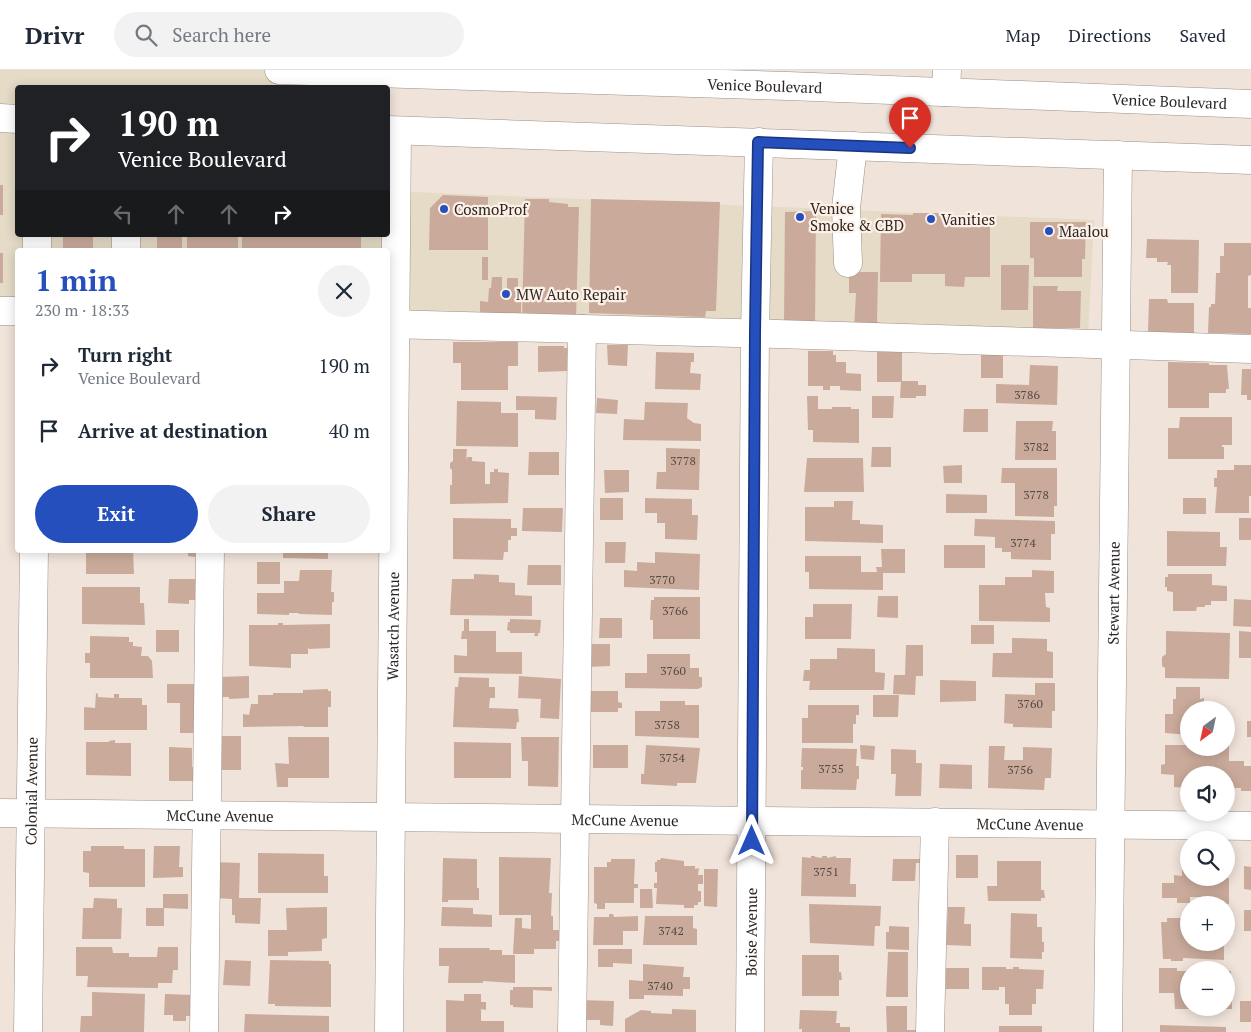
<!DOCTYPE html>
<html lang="en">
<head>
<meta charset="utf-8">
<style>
	body { margin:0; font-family:"PT Serif",serif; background:#f2f2f3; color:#1f2937; height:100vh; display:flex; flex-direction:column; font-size:19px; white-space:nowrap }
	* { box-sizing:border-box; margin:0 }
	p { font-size:16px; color:#747a83 }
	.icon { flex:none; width:28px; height:28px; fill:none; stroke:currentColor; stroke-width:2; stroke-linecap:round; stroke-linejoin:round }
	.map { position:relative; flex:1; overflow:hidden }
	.sheet { position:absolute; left:15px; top:178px; width:375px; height:305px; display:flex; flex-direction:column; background:#fff; border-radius:5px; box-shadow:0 2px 12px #0003 }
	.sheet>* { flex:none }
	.top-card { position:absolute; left:15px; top:15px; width:375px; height:152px; border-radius:5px; box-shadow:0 2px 12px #0003; background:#202124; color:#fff; overflow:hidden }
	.needle { width:32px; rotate:213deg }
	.fabs { position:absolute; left:1180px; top:631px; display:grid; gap:10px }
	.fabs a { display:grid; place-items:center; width:55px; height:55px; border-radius:50%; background:#fff; box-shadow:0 2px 12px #0003; font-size:25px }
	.pin { position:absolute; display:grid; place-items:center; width:42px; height:42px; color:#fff; margin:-51px -21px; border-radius:50% 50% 50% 0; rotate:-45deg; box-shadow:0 0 5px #0007 }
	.pin .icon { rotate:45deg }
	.me { position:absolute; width:55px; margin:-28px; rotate:0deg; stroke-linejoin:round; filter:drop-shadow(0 0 4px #0008) }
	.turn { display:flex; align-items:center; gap:18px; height:105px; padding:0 20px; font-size:22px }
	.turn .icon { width:65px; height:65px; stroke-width:2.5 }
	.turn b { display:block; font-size:35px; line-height:42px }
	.lanes { display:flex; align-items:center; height:48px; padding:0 20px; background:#0003; justify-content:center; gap:25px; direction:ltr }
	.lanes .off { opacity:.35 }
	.round { display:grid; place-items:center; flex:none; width:52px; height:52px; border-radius:26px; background:#f2f2f3 }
	.summary { display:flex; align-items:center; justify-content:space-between; height:85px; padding:0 20px }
	h1 { font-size:30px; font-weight:700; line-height:38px; color:#264fbe }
	.primary-button { display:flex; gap:10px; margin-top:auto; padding:10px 20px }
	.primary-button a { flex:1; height:58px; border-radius:30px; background:#264fbe; color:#fff; font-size:20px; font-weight:700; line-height:58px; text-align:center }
	.primary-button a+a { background:#f2f2f3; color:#1f2937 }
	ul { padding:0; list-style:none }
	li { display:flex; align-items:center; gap:15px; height:65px; padding:0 20px }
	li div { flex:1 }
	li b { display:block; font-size:19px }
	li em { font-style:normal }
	header { display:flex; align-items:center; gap:30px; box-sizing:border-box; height:70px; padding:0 25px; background:#fff; border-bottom:1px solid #e0e1e3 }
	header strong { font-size:24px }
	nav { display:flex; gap:28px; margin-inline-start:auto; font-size:18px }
	.search { width:350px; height:45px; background:#f2f2f3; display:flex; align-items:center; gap:12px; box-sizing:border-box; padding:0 18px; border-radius:28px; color:#747a83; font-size:19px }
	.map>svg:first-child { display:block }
</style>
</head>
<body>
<header>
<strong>Drivr</strong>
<div class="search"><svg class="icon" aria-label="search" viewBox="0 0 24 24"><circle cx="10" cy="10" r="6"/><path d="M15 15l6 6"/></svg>Search here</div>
<nav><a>Map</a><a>Directions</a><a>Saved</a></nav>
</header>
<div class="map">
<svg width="1251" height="962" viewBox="0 0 1251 962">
	<rect width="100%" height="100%" fill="#f0e3da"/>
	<!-- commercial -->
	<polygon fill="#e5dbc6" points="0,0 283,0 283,17 18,18 18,165 388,165 388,121 1094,150 1088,265 388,244 388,180 18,180 17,233 0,233"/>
	<!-- building -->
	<g fill="#caab9b">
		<rect x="0" y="115" width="3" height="30"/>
		<polygon points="443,125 488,127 488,180 429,180 430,138"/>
		<polygon points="525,129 549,129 549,132 568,134 568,137 579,137 576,250 522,248"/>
		<polygon points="591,129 720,132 716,241 706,241 705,247 589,243"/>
		<polygon points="816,141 815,255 784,255 785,142"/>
		<polygon points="913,143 945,143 945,150 990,150 990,207 965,207 964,217 945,216 945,204 912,204 912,212 880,212 881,144 913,145"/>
		<polygon points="1030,152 1086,152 1085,189 1082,189 1082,207 1034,207 1034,188 1030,188"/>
		<rect x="63" y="165" width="30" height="15"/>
		<rect x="157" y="165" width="25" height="13"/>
		<rect x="187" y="165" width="51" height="15"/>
		<rect x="242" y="165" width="119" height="15"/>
		<polygon points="1147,169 1199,170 1198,223 1171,223 1171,195 1167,195 1168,192 1157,192 1157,188 1146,188"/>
		<polygon points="1224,173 1251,173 1251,205 1248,206 1248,238 1251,238 1251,264 1208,263 1209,237 1211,237 1211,234 1215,234 1216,203 1220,203 1220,186 1224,186"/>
		<rect x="0" y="183" width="3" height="30"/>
		<rect x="482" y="187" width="6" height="23"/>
		<polygon points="1001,195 1029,195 1028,240 1001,240"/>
		<polygon points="849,202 878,202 877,252 879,252 879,260 854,259 856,223 849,223"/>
		<polygon points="492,207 502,207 502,219 507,219 507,208 518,208 518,219 521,219 521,251 480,247 480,231 488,232 489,218 491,218"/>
		<polygon points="1033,216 1058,216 1057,221 1081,221 1080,258 1033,258"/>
		<polygon points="1149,229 1167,229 1168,233 1194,233 1194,263 1148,262"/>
		<polygon points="453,272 518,272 518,296 508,296 508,320 461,320 461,293 453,293"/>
		<polygon points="607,275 628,275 627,296 608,295"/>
		<polygon points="538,276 564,276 564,278 568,278 568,301 538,302"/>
		<polygon points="808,281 833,281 833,285 836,285 836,292 846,292 846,303 861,304 861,321 840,320 840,316 830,316 830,320 823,320 823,316 808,316"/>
		<polygon points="656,282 694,283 694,292 691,292 690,303 701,304 700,320 655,319"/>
		<polygon points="877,282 902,282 902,311 918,311 918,315 926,315 926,326 916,326 916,328 900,328 901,312 877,312"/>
		<rect x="981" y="284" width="22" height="24"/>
		<polygon points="1168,292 1209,293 1209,295 1227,295 1229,319 1226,319 1226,323 1209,323 1209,338 1168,338"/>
		<polygon points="1030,295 1058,296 1057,335 996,333 996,314 1029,315"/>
		<polygon points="1242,299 1251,299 1251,330 1247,330 1247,325 1241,325"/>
		<polygon points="516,326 557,327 556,350 535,349 535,340 516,340"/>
		<polygon points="807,326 818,326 818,339 832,339 832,337 851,337 851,339 859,339 859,373 813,372 813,360 808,360"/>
		<polygon points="872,326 894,326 893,348 872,348"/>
		<polygon points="597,328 618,330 617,344 596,343"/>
		<polygon points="457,331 501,332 501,343 518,343 518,377 456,376"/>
		<polygon points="645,332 688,333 687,348 694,353 701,354 701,371 623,370 624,349 644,350"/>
		<polygon points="964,339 988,339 988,362 963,362"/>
		<polygon points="1180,347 1232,347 1232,375 1222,375 1222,377 1224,377 1224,389 1168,389 1168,358 1179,358"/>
		<polygon points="1016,351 1053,351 1052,361 1056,361 1056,390 1015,390"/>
		<polygon points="872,377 891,377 891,397 871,397"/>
		<polygon points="666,378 700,379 699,420 656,419 657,402 666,402"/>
		<polygon points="453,379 467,379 466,391 467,387 472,387 472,391 485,392 485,414 490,414 490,402 494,402 494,399 498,399 498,402 509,403 508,433 450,434 450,415 452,415 452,400 450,398 450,393 453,391"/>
		<polygon points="529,382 559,382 559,405 528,405"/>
		<polygon points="807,388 863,388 864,422 804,422"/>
		<polygon points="962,395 962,413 944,413 943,396"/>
		<polygon points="1234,395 1251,395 1251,426 1249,426 1249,443 1215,443 1217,417 1214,417 1214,408 1217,408 1217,400 1234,400"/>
		<polygon points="1002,398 1057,398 1057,436 1054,436 1054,447 1015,446 1015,413 1001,413"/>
		<polygon points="604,400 629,400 629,422 605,423"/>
		<polygon points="946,424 987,425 987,443 946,443"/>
		<rect x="600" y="428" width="23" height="22"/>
		<polygon points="645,428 692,429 692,445 698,445 697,470 665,469 665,453 657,453 657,443 645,443"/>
		<rect x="1183" y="428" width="23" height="16"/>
		<polygon points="834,431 853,431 852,450 860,450 860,454 883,455 883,473 805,471 805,437 834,437"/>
		<polygon points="523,438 563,438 562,462 522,461"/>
		<polygon points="453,448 511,449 511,458 517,458 517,466 511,466 511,470 508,470 508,482 504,482 503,490 453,489"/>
		<rect x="1239" y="448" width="12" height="22"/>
		<polygon points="975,449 1055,451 1055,464 1051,464 1051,490 1011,489 1011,482 1002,482 1002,478 995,478 995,467 974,466"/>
		<polygon points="1167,461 1220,462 1220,477 1227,477 1226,496 1167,496"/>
		<polygon points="605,472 626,472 625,493 605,493"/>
		<rect x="944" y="475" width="41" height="23"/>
		<polygon points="881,479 905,479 905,503 883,503 883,520 809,519 809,502 805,502 805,486 861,486 861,502 877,502 876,497 882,497"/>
		<polygon points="86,480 133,480 134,504 86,504"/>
		<polygon points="188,480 196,480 195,487 188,486"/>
		<polygon points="283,480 328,480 328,489 283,488"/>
		<polygon points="655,482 700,484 699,520 624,517 624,500 637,501 637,492 655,493"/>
		<rect x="257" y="492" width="23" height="22"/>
		<polygon points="528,495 561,495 561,515 527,515"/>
		<polygon points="300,500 332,500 331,522 334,522 334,532 332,532 332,545 299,544 299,543 289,543 289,545 257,544 257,523 284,523 284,511 299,511"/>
		<polygon points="1032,500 1054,501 1054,523 1045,523 1046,537 1050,538 1050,552 979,551 979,515 1005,515 1005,507 1032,507"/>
		<polygon points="474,504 499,505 499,512 515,513 515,525 532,526 532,546 450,545 452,509 474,509"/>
		<polygon points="1168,504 1212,504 1212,515 1227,516 1227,531 1211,531 1211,535 1205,535 1205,537 1197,537 1196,541 1173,541 1173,522 1167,521 1167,517 1165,517 1165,507 1168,507"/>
		<polygon points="169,509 200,509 200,530 189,530 189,534 168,533"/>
		<polygon points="82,517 140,517 140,533 144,533 145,555 82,554"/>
		<polygon points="878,526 898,526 898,548 877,547"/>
		<polygon points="654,527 700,527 700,569 653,569 653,550 650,550 651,530 654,530"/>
		<polygon points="1234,529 1251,530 1251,557 1233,556"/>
		<polygon points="813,534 852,534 851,569 805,569 805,547 813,547"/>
		<polygon points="600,548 622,548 622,568 599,568"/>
		<polygon points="464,549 469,549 469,561 496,561 496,582 522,582 522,604 454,603 454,585 467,586 467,569 461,569 462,561 464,561"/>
		<polygon points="510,549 541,550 540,563 538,563 538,566 534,566 535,563 510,563 510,561 507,560 508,552 510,552"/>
		<polygon points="278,553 283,553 283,555 330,554 330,578 309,579 308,577 308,584 291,584 291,598 249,596 249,555 278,555"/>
		<rect x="971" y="555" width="23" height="19"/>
		<rect x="156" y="560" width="23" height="22"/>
		<polygon points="1166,561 1230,563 1229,609 1165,608 1165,598 1162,596 1162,587 1166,584"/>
		<polygon points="1239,561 1251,562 1251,588 1239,588"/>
		<polygon points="90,566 129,567 129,572 133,572 133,576 142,577 141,586 148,586 152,591 153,608 90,608 90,593 85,593 85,583 90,583"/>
		<polygon points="1012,568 1047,569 1047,581 1053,582 1053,608 992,607 993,583 1012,583"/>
		<polygon points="588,574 610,574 610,596 587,597"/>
		<polygon points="906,575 923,575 923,606 916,606 915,625 893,624 894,605 905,605"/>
		<polygon points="837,578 875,579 875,602 885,603 884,620 809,620 810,611 803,611 804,600 810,600 810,589 837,589"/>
		<polygon points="647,584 690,584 690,598 699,598 699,607 702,607 702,617 698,619 625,618 625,603 647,603"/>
		<polygon points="249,606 249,628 229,629 229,627 216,627 217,607"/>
		<polygon points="519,606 561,609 559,649 540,648 541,629 518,628"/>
		<polygon points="459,607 489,608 489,617 495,617 495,628 490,628 489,638 518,639 519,652 517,652 516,659 453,657 455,617 458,617"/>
		<polygon points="940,610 976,611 976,631 940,632"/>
		<polygon points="1035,613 1055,613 1055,641 1052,641 1052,658 1013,657 1013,654 1004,653 1005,624 1035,625"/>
		<polygon points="167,614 199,614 198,663 180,663 180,633 167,633"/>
		<polygon points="1176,617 1200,617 1200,629 1204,628 1204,640 1189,640 1189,665 1165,663 1165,644 1173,644 1173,629 1176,629"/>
		<polygon points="328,619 328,621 331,621 331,637 328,637 328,657 303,657 304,656 243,657 243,644 249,645 251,634 258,634 258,625 273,625 273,623 303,623 303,620"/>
		<polygon points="582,621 618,621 618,632 622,633 622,638 618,638 618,642 586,642"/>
		<polygon points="96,623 98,624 98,627 114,628 114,624 119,624 119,628 142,628 142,635 147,635 147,660 84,660 84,637 95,638"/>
		<polygon points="873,625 899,625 898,647 873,647"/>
		<polygon points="660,631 685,631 685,635 699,635 699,668 635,666 635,641 660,641"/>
		<polygon points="808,635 859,635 859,645 856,645 856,654 853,654 853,673 802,673 802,648 808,648"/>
		<rect x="1247" y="651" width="4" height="16"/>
		<polygon points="220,666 241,666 241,700 219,700"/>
		<polygon points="288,667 329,667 329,708 288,708 288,717 277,717 275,693 289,694"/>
		<polygon points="521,667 559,667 558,717 528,716 528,691 522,691"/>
		<polygon points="115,670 115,673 131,673 131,706 86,705 86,672 109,672 109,671"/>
		<polygon points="454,672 511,673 511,708 454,708"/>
		<rect x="593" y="675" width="35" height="23"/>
		<polygon points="646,675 700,678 696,713 677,713 677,716 641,714 641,704 644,704"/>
		<polygon points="860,675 875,676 874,690 861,689"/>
		<polygon points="1165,675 1189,675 1189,678 1226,678 1226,675 1229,675 1229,691 1244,691 1244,696 1251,696 1251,721 1241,721 1241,718 1226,718 1226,705 1189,705 1189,718 1174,717 1174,705 1161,704 1161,695 1165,694"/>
		<polygon points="989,676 1005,676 1004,690 1023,690 1023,677 1052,678 1051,708 1045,708 1044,720 988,718"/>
		<polygon points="169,677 192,678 192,697 196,698 196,711 169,711"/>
		<polygon points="802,678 857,679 856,696 859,696 859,709 857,709 856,720 801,719 801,700 803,700 803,697 801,697"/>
		<polygon points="891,679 916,680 916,693 922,693 921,726 895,726 896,704 891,704"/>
		<polygon points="940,694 972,695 972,719 939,718"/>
		<polygon points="91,776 124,776 124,779 145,779 145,817 89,817 89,803 83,802 83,781 91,781"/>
		<polygon points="154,776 180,776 179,797 183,797 183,807 153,808"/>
		<polygon points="258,783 324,784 324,806 328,806 328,823 258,823"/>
		<rect x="956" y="785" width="22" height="23"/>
		<polygon points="811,786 815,786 815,787 822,788 822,786 827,786 827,788 836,786 836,788 851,788 850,814 856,814 856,827 801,826 802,787 811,788"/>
		<polygon points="499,787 551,788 549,823 552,823 551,846 553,846 553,860 561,860 561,871 556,871 556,879 534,879 534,884 513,884 515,848 522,848 522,858 531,859 531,845 499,845"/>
		<polygon points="443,788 477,789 477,818 479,818 479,830 448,830 448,832 442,832"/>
		<polygon points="661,788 684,791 684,796 695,796 695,799 699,798 698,805 703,805 703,814 698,814 698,821 701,821 701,832 698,832 698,835 694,835 694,838 684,838 684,835 656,834 657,818 654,818 654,813 657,813 657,802 655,802 655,792 657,792 657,790 660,790"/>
		<polygon points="611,789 635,789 634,814 638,814 638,818 634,818 634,833 605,833 605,839 597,839 597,834 594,833 594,797 607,797 607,792 611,792"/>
		<polygon points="893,789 921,789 921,793 916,793 915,811 892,811"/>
		<polygon points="997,791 1041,791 1041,820 1044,820 1045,828 1041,828 1041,831 988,831 987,816 997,816"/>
		<polygon points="216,792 240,793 239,828 261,828 260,854 235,853 235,845 232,845 232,829 214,828"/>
		<polygon points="1182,796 1189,796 1189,808 1229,808 1229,834 1204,833 1204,827 1190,827 1190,833 1177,833 1177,828 1162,828 1162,813 1174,813 1174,805 1182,806"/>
		<polygon points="1244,796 1251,797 1251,820 1244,819"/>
		<polygon points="704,799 718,799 717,837 704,836"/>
		<polygon points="640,819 652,819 653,838 640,838"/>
		<polygon points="163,824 188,824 188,839 164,838 164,856 146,856 146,838 163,838"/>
		<polygon points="94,828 117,829 117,838 122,838 121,869 82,869 83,838 93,838"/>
		<polygon points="809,834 881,836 880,856 875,856 874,876 810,873"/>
		<polygon points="327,837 327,868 322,869 322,881 288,882 288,886 268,886 268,860 287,860 286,838"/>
		<polygon points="442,837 473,838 473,844 492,845 492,857 441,856"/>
		<polygon points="948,837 965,837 964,854 971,854 971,876 946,875"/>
		<rect x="1244" y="840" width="7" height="21"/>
		<polygon points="1011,843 1037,844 1037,857 1042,857 1042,872 1044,872 1044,882 1042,882 1042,889 1010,888"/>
		<polygon points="609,844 613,844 614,847 638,846 638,861 623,861 623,875 593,875 594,847 609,847"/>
		<polygon points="645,846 693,846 693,858 697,859 697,875 643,875"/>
		<polygon points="1167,848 1189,848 1189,872 1224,872 1224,890 1183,888 1183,891 1171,891 1171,889 1163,889 1161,852 1167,852"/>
		<polygon points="889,856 909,857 909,880 886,879 886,862 889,862"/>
		<polygon points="76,877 112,877 113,883 129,883 129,887 157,887 158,877 178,877 178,900 173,900 172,913 158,913 158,918 87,917 88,906 76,906"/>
		<polygon points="439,878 490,878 489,880 502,880 502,885 515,885 515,913 483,911 483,913 448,913 449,896 439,896"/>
		<polygon points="598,879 632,879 632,894 613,893 613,897 598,897"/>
		<polygon points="888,882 908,882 908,927 886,927"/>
		<polygon points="802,885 839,885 839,902 841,902 842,910 839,910 839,926 802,926"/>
		<polygon points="225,890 251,891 250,916 223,915"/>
		<polygon points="270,890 329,891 329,894 331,894 331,937 275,936 275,934 268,934"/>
		<polygon points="643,894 684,897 683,907 690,907 690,919 683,919 683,926 644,925 644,929 629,929 629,910 643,911"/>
		<polygon points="982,897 1006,897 1006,899 1013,899 1013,897 1019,897 1019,899 1044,900 1043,919 1036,919 1036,934 1032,934 1032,945 1009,945 1009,934 1005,934 1005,917 999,917 999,920 982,920"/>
		<rect x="946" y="898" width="23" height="21"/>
		<polygon points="1159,898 1177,898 1177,901 1189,901 1189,939 1175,939 1174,923 1159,923"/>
		<polygon points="1226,901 1231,901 1232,939 1226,939"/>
		<polygon points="513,917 552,917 552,921 533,920 533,938 513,937 513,935 510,935 510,920 513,920"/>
		<polygon points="92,922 145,924 144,962 80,962 81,946 92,946"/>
		<polygon points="165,924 195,925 195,946 186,946 186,951 173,951 173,945 164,945"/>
		<polygon points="464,924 481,924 481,932 486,932 486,940 481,939 481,951 504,951 504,962 446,962 446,930 464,931"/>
		<polygon points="579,930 614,931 613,956 600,955 600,950 579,950"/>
		<rect x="1240" y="931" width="11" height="21"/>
		<polygon points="886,936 907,936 907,960 916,960 916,962 887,962"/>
		<polygon points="672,939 696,940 696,962 625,962 625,949 641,940 651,941 651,943 672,944"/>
		<polygon points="800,940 837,941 836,953 840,953 840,957 850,957 850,962 802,962 802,959 799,959"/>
		<polygon points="245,944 329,946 329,962 244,962"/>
		<polygon points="1160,955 1226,957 1226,962 1160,962"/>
		<rect x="999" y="956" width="43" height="6"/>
	</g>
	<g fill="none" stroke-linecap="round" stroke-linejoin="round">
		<!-- minor casing -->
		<g stroke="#9c9088" stroke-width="29">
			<g id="minor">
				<polyline points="946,22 947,0"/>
				<polyline points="37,180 37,165"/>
				<polyline points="126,180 126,165"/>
				<polyline points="848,193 846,138 853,76"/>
				<polyline points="0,241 18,241"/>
				<polyline points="388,254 777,264 1251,279"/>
				<path id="s1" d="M0,743l1251,13"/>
				<path id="s2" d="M28,962l6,-482"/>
				<polyline points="204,962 210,480"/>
				<path id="s3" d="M389,962l8,-901"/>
				<polyline points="572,962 582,259"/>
				<path id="s4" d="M750,962l5,-699 4,-191"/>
				<polyline points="930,962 935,752"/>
				<path id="s5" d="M1108,962l10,-877"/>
			</g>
		</g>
		<!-- major casing -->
		<g stroke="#9c9088" stroke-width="29">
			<g id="major">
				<path id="s6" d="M279,0l509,16 463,18"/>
				<polyline points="0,48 18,49"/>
				<polyline points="388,60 1251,90"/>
			</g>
		</g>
		<!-- minor -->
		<use href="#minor" stroke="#fff" stroke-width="28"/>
		<!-- major -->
		<use href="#major" stroke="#fff" stroke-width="28"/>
	</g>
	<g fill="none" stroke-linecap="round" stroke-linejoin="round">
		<!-- route casing -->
		<g stroke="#19337c" stroke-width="12">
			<polyline id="route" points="752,771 755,263 758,72 910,78"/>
		</g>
		<!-- route -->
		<use href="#route" stroke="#264fbe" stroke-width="9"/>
	</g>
	<!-- markers -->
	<g fill="#264fbe" stroke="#fdf0e7" stroke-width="2">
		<circle cx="444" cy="139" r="5"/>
		<circle cx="800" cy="147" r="5"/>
		<circle cx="931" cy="149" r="5"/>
		<circle cx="1049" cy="161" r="5"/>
		<circle cx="506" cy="224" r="5"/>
	</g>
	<g text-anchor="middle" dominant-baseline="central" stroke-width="4.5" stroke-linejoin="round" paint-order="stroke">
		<!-- number labels -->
		<g font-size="12" fill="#544842">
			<text x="1027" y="324">3786</text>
			<text x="1036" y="376">3782</text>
			<text x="683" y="390">3778</text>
			<text x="1036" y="424">3778</text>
			<text x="1023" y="472">3774</text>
			<text x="662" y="509">3770</text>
			<text x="675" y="540">3766</text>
			<text x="673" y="600">3760</text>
			<text x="1030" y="633">3760</text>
			<text x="667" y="654">3758</text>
			<text x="672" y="687">3754</text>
			<text x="831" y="698">3755</text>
			<text x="1020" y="699">3756</text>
			<text x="826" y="801">3751</text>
			<text x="671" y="860">3742</text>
			<text x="660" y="915">3740</text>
		</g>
		<!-- street labels -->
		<g font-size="15" fill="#2c2724" stroke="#fdf0e7">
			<text stroke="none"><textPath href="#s6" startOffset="486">Venice Boulevard</textPath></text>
			<text stroke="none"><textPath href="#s6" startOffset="891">Venice Boulevard</textPath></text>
			<text stroke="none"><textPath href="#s5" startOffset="439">Stewart Avenue</textPath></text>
			<text stroke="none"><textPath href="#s3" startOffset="406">Wasatch Avenue</textPath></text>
			<text stroke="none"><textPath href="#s2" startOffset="241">Colonial Avenue</textPath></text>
			<text stroke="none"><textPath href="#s1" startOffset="220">McCune Avenue</textPath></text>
			<text stroke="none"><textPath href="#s1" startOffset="625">McCune Avenue</textPath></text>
			<text stroke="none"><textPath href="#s1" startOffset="1030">McCune Avenue</textPath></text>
			<text stroke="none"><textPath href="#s4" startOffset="100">Boise Avenue</textPath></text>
		</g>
		<!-- poi labels -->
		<g font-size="15" fill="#2c2724" stroke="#fdf0e7" text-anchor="start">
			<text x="810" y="138">Venice<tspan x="810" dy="17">Smoke &amp; CBD</tspan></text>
			<text x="454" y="139">CosmoProf</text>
			<text x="941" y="149">Vanities</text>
			<text x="1059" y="161">Maalou</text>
			<text x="516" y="224">MW Auto Repair</text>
		</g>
	</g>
</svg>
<div class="fabs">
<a><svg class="needle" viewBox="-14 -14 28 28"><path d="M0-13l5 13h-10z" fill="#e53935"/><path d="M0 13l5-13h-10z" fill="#747a83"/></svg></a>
<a><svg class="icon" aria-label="sound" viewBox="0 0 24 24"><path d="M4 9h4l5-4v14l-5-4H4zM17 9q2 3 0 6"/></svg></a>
<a><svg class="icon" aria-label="search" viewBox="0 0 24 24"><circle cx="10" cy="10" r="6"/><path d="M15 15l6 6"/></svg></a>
<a>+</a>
<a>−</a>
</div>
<div class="pin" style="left:910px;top:78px;background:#d93025"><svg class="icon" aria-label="arrive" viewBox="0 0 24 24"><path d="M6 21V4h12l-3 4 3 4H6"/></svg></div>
<svg class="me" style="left:752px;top:771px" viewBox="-20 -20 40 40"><path d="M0-17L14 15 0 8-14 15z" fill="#264fbe" stroke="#fff" stroke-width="4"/></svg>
<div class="top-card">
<div class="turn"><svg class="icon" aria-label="right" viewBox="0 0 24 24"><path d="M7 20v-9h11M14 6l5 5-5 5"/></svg><div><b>190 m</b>Venice Boulevard</div></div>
<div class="lanes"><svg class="icon off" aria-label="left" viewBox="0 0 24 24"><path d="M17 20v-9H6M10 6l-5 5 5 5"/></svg><svg class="icon off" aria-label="ahead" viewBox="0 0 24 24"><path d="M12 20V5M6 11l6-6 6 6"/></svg><svg class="icon off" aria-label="ahead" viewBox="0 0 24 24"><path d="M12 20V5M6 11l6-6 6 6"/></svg><svg class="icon" aria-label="right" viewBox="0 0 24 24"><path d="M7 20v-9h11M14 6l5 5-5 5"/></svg></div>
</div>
<section class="sheet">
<div class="summary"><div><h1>1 min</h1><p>230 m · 18:33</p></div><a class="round"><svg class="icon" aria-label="close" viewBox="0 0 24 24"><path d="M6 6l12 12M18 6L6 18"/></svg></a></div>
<ul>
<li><svg class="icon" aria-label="right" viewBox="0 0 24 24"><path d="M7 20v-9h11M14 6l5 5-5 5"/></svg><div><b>Turn right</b><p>Venice Boulevard</p></div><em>190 m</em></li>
<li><svg class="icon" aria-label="arrive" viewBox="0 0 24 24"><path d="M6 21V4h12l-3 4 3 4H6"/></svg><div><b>Arrive at destination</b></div><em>40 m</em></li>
</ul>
<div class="primary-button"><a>Exit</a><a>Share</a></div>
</section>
</div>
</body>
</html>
